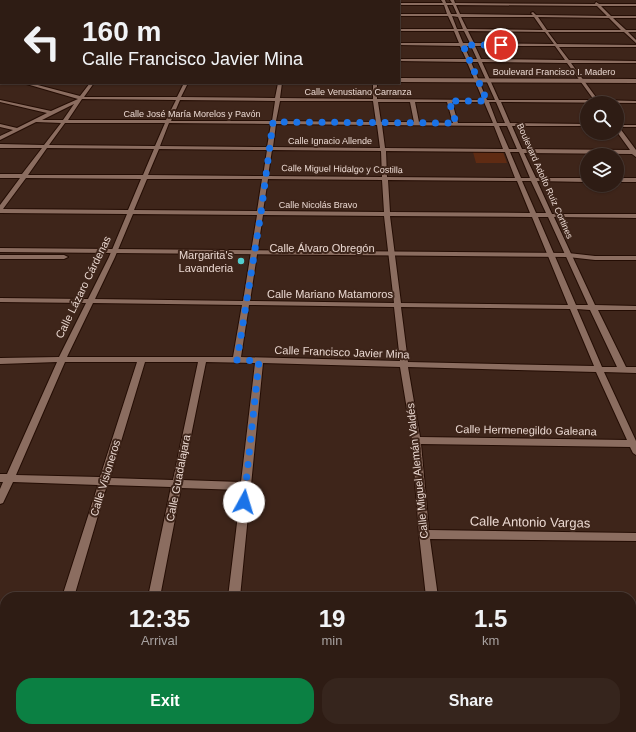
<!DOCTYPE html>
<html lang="en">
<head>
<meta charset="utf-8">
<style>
	body { margin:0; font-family:Arial,sans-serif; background:#36251d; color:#f1f3f6; height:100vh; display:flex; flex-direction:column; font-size:15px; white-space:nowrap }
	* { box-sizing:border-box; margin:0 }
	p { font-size:13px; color:#a7a1a0 }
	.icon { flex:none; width:22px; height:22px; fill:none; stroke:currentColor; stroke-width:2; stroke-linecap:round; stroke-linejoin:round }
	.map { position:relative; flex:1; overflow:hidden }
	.sheet { position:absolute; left:0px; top:592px; width:636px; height:140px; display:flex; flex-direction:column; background:#2e1c14; border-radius:16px 16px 0 0; box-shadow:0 1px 3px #0004,0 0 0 1px #493a34 }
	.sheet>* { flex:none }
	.top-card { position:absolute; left:0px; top:0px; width:400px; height:84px; box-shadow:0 1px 3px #0004,0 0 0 1px #493a34; background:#2e1c14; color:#f1f3f6; overflow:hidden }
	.tools { position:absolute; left:580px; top:96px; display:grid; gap:8px }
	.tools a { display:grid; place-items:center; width:44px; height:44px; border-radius:50%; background:#2e1c14; box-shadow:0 1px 3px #0004,0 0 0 1px #493a34; font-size:20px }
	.pin { position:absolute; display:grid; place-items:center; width:34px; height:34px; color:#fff; margin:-17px; border:2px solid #fff; border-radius:50%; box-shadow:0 1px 4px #0007 }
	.me { position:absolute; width:44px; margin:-22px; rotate:6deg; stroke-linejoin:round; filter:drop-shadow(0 0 3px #0008) }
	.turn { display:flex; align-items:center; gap:14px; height:84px; padding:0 16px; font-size:18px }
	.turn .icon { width:52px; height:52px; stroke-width:2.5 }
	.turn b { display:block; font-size:28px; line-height:34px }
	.eta { display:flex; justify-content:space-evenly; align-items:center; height:68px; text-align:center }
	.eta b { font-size:24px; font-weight:700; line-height:28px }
	.cta { display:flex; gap:8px; margin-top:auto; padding:8px 16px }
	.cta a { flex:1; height:46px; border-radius:16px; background:#0b8043; color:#fff; font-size:16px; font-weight:700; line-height:46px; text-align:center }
	.cta a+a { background:#36251d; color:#f1f3f6 }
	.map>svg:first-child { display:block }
</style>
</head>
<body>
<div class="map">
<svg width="636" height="732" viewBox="0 0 636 732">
	<rect width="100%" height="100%" fill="#3e251a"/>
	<!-- green -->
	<polygon fill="#5f2b13" points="473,152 503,152 507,163 476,163"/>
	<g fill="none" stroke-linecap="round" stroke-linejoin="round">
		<!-- minor casing -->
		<g stroke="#240d04" stroke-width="2">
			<g id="minor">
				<polygon points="0,0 4,0 1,2"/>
				<rect x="151" y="0" width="4" height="1"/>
				<polygon points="221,0 225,0 220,1"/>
				<rect x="292" y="0" width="4" height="1"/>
				<polygon points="362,0 366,0 367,1 363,1"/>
				<path d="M441,0h4l1,3h6l-2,-3h4l1,3 140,1 1,-2 3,2h37v2h-35l10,10h25v2h-23l13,12h10v2h-8l8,8v3l-12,-11h-76l9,12 79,1v2h-77l10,13 67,1v2h-65l27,37 38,1v2l-135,-1 9,21 77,1v2h-75l10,23 108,1 -13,-18v-7h19v2h-17l17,23v7l-4,-3 -108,-1 12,25h51v4l-50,-1 15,33h84v4l-82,-1 41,88 41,1v4h-38l28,57h10v6l-32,-1 32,69v14l-3,-2 -3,-6 -209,-3 8,86 207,3v8l-206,-2 8,58h-12l-7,-63 -7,-94 -12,-73 -137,-4 -23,234h-12l13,-107 -60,-2 -21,109h-12l23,-110 -64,-2 -33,112h-12l36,-112 -85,-3 -10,21 -3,1v-15l3,-7h-3v-8h7l50,-112 -57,2v-6l59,-1 27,-54 -86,-1v-4l88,1 21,-42 18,-43 -127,-1v-8l20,-27h-20v-4h22l20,-26h-42v-4l44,1 17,-22 -25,-1 -36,18v-4l13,-6 -13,-3v-3l17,4 30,-15 -47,-11v-2l51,11 27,-12 -55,-16h7l50,13 10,-13h4l-10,14h93l7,-14h4l-7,14 94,1 3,-15h4l-2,15 93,1v-16h4v16l106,1 -16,-38 -68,-1v-2h67l-6,-13 -61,-1v-2h60l-5,-12h-55v-2h55l-6,-13h-49v-2h48l-3,-9h-45v-2h44zM447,5h6l4,9h-6zM456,5l141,1 10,10 -71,-1 -3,-3 -2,1 2,2 -73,-1zM452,16l6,1 5,12h-6zM461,17h73l9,13 -76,-1zM538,17l71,1 12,12h-74zM458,31h6l6,12h-7zM468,31l77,1 9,12 -80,-1zM464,46h7l6,13h-7zM475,46h80l10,14 -84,-1zM471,62h7l17,38h-8zM482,62l85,1 27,37h-95zM82,99l94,1 -10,20h-98zM180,100l95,1 -3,20h-101zM280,101h93l3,21 -100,-1zM378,102h32l4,20h-33zM415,102h32l6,21 -34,-1zM452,102h32l9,21h-35zM489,102h7l9,21h-8zM74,104l-11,16h-21zM65,123h100l-10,23 -106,-1zM169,123l102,1 -4,23 -107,-1zM276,124l101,1 3,23 -107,-1zM382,125l112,1 9,23 -118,-1zM499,126h8l10,23h-8zM47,148l107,1 -11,26h-115zM159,149l108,1 -4,26 -115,-1zM272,150l109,1 1,26 -114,-1zM386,151l119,1 10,26 -128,-1zM510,152h9l11,26h-9zM26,178l115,1 -13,31 -125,-1zM147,179h115l-5,32 -123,-1zM268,179l114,1 2,32 -121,-1zM388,180l129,1 13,32 -140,-1zM522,181h9l15,32h-10zM133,214l124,1 -14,86 -148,-2 20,-42zM263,215l121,1 10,87 -144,-2zM390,216l142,1 36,88 -167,-2zM538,217h10l40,88h-12zM93,303l149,2 -9,52h-166zM249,305l145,2 6,54 -159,-4zM401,307l169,2 24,57 -186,-4zM577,309l13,1 27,57h-15zM65,362h72l-37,115 -84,-2zM145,362h53l-25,118 -63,-2zM206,362l49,1 -14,119 -59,-2zM408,367l188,5 31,68 -207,-3z"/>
				<rect x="0" y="12" width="1" height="2"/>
				<rect x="0" y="27" width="1" height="2"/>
				<rect x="0" y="41" width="1" height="2"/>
				<rect x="0" y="57" width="1" height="2"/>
				<rect x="617" y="178" width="19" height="4"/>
				<rect x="0" y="643" width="5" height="12"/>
				<rect x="631" y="656" width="5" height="12"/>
				<polygon points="21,727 33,727 31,732 19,732"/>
				<polygon points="122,727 134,727 133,732 121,732"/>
				<rect x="214" y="727" width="12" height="5"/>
				<rect x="321" y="727" width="12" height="5"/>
				<polygon points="440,727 452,727 453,732 441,732"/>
			</g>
		</g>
		<!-- tertiary casing -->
		<g stroke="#240d04" stroke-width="2">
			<g id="tertiary">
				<polygon points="1,67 1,71 0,72 0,68"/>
				<polygon points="1,78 1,82 0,83 0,79"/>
				<polygon points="399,78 636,79 636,83 399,82"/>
				<polygon points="0,248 568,253 595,256 636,256 636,260 595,260 568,257 0,252"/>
				<polygon points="0,255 64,255 68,257 64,259 0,259"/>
			</g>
		</g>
		<!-- minor -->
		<use href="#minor" fill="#8b6d60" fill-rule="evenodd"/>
		<!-- tertiary -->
		<use href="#tertiary" fill="#8b6d60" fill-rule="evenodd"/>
	</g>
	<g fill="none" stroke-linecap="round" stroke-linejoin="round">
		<!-- route -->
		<polyline stroke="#1a73e8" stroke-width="7" stroke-dasharray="0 12.6" points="244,502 259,361 237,360 261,213 273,122 456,123 449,101 487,101 463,45 501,45"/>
	</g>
	<!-- markers -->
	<circle fill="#52cdcd" stroke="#3e251a" stroke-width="1.5" cx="241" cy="261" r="4"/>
	<g text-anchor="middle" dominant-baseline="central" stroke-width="4" stroke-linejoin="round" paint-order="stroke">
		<!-- far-street labels -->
		<g font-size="9" fill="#ebd9d2" stroke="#3e251a">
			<text x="554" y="72">Boulevard Francisco I. Madero</text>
			<text x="358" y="92">Calle Venustiano Carranza</text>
			<text x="192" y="114">Calle José María Morelos y Pavón</text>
			<text x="330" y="141">Calle Ignacio Allende</text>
			<text transform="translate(342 169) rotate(1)">Calle Miguel Hidalgo y Costilla</text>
			<text transform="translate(545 181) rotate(66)">Boulevard Adolfo Ruíz Cortines</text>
			<text x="318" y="205">Calle Nicolás Bravo</text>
		</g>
		<!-- street labels -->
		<g font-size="11" fill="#ebd9d2" stroke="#3e251a">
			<text x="322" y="248">Calle Álvaro Obregón</text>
			<text transform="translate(83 287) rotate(-64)">Calle Lázaro Cárdenas</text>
			<text x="330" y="294">Calle Mariano Matamoros</text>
			<text transform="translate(342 352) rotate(2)">Calle Francisco Javier Mina</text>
			<text transform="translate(526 430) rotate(1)">Calle Hermenegildo Galeana</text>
			<text transform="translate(417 471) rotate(-96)">Calle Miguel Alemán Valdés</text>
			<text transform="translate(105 478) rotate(-73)">Calle Visioneros</text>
			<text transform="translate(178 478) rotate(-79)">Calle Guadalajara</text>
		</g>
		<!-- poi labels -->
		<g font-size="11" fill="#ebd9d2" stroke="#3e251a" text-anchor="end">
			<text x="233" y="255">Margarita's<tspan x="233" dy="13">Lavanderia</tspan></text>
		</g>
		<!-- near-street labels -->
		<g font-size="13" fill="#ebd9d2" stroke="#3e251a">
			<text transform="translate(530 522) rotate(1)">Calle Antonio Vargas</text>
		</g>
	</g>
</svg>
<div class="tools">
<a><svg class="icon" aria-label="search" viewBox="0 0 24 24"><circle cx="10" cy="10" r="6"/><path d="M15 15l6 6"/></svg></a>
<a><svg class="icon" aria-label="layers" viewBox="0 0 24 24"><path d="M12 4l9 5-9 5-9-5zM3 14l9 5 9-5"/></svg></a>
</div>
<div class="pin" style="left:501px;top:45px;background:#d93025"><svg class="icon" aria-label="arrive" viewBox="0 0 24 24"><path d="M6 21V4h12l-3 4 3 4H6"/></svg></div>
<svg class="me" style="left:244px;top:502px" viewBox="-20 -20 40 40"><circle r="19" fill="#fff"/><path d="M0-13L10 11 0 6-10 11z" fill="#1a73e8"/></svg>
<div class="top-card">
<div class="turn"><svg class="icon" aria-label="left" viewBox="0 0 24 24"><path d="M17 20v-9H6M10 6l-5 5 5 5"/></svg><div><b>160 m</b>Calle Francisco Javier Mina</div></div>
</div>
<section class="sheet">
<div class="eta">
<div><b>12:35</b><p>Arrival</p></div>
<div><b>19</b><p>min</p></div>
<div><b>1.5</b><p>km</p></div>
</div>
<div class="cta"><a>Exit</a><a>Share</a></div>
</section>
</div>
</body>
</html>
